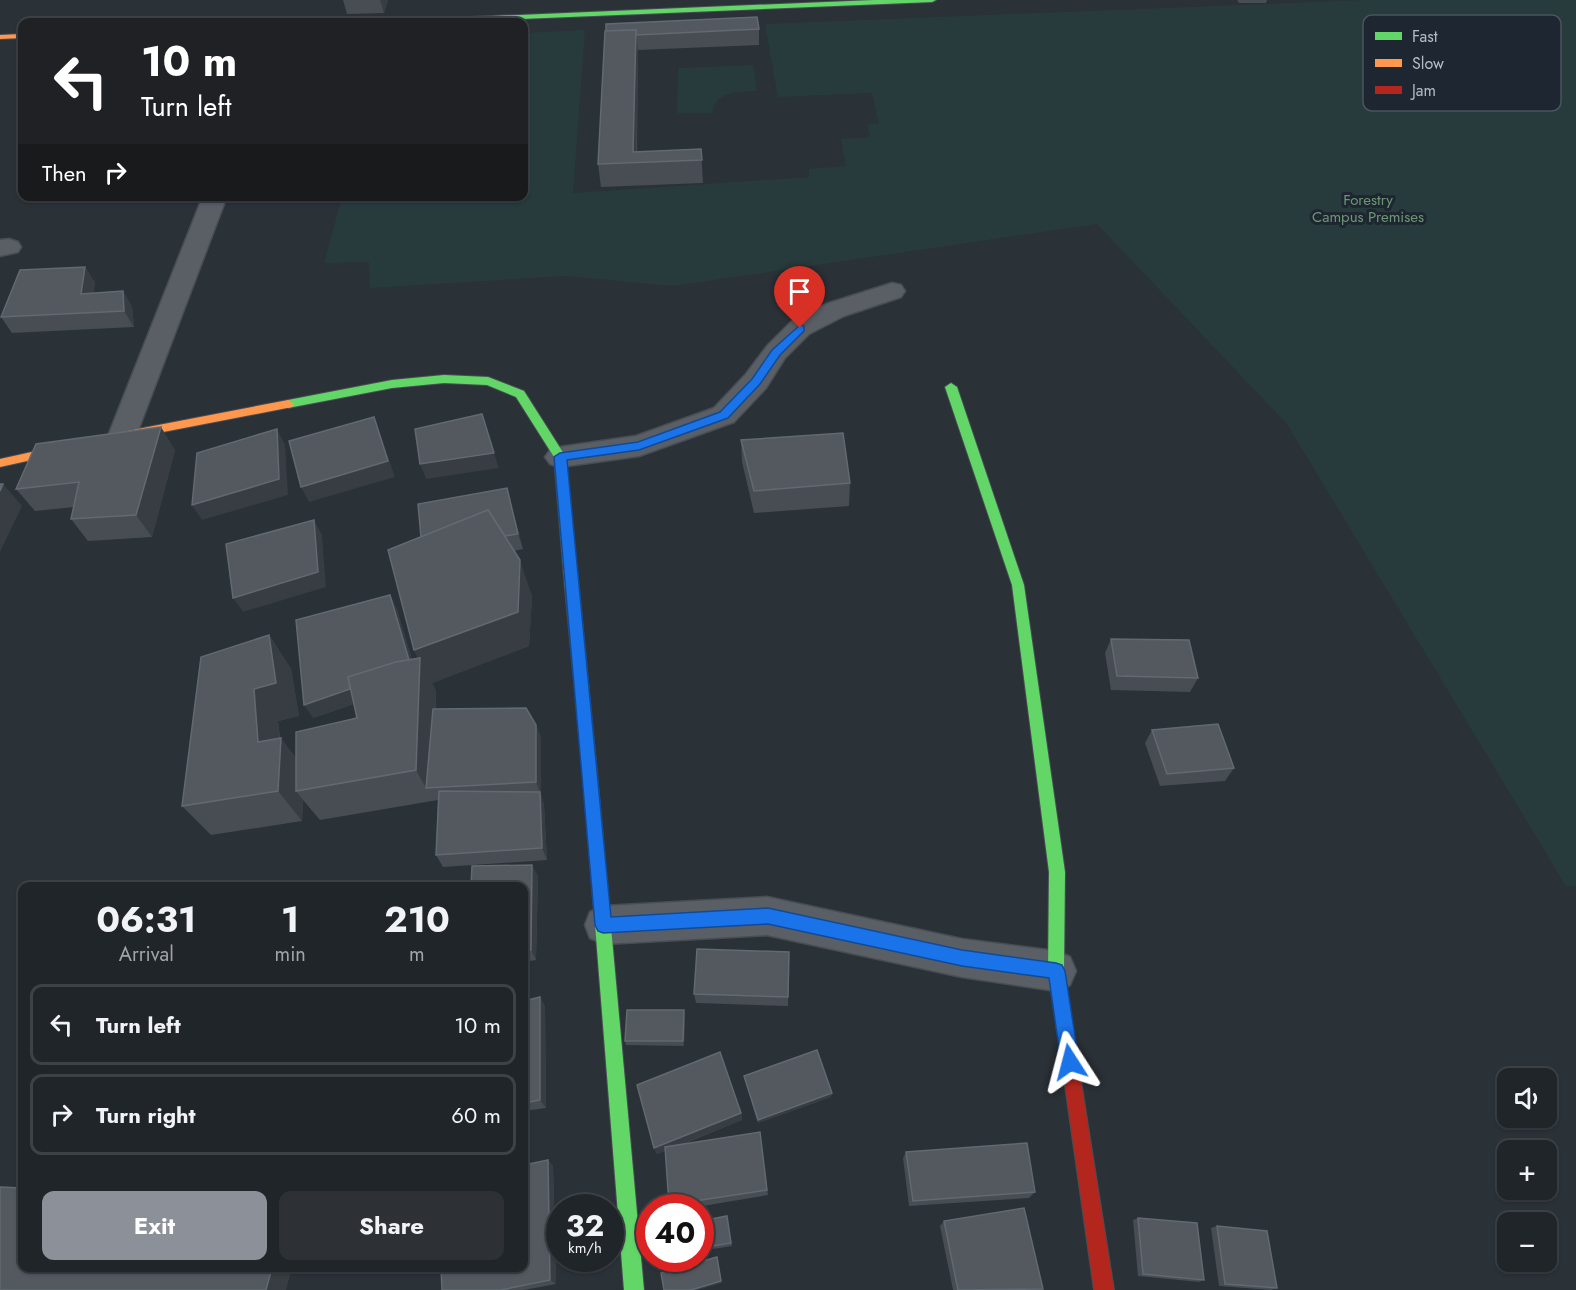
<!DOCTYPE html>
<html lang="en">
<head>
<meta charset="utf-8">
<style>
	body { margin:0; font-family:Jost,sans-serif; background:#2d3135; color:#f1f3f6; height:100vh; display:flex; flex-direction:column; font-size:22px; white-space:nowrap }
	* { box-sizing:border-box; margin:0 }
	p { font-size:20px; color:#a2a5a8 }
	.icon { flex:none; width:33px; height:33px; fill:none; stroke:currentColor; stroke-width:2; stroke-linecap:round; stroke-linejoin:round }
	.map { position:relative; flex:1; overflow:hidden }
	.side { position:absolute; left:18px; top:882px; width:510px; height:390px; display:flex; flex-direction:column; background:#202529; border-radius:12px; box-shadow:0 2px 4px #0004,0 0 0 2px #3d4246 }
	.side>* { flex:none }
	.banner { position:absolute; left:18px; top:18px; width:510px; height:183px; border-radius:12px; box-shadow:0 2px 4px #0004,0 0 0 2px #3d4246; background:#202124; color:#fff; overflow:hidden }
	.controls { position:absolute; left:1497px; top:1068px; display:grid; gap:12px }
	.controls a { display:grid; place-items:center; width:60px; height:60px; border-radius:12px; background:#202529; box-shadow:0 2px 4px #0004,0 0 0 2px #3d4246; font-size:30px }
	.speed { position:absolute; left:546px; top:1194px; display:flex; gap:12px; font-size:30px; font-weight:700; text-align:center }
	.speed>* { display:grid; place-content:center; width:78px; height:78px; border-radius:50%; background:#202529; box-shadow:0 2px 4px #0004,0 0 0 2px #3d4246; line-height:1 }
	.speed small { font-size:15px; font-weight:400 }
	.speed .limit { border:9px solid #d22; background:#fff; color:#111 }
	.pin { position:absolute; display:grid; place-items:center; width:51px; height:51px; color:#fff; margin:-62px -26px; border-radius:50% 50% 50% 0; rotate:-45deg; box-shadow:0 0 6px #0007 }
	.pin .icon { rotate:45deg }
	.me { position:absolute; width:66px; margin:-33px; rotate:351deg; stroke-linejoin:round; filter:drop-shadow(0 0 4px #0008) }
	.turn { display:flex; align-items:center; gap:21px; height:126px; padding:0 24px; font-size:27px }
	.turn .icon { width:78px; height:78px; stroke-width:2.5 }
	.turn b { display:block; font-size:42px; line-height:51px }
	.then { display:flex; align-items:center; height:57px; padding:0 24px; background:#0003; gap:12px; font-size:22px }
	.eta { display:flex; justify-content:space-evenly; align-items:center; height:102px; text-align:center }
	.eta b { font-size:36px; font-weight:700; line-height:42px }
	.cta { display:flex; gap:12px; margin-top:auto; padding:12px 24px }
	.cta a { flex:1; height:69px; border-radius:12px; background:#8c9099; color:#fff; font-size:24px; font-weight:700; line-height:69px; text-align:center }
	.cta a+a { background:#2d3135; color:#f1f3f6 }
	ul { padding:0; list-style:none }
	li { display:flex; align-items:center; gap:18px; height:81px; margin:0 12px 9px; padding:0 12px; border:3px solid #3d4246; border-radius:12px }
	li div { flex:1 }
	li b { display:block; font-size:22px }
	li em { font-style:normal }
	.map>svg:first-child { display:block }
</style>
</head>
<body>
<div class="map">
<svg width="1576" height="1290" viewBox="0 0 1576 1290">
	<rect width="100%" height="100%" fill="#2a3137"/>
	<!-- green -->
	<g fill="#273b3c">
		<polygon points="1364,0 1576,0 1576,887 1566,886 1287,424 1097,224 673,286 566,276 370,288 369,262 324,263 342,197 524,196 524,33 585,30 573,193 809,177 809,169 846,166 841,139 870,137 867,124 879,124 872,93 778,97 765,24"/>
		<path d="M753,65l4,26c-17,1 -44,0 -44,22h-36l1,-45z"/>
	</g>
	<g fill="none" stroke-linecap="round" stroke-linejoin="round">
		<!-- street casing -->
		<g stroke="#484d54" stroke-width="3">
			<g id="street">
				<polygon points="203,196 227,196 136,436 132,443 122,446 112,443 108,436"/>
				<polygon points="9,239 18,242 21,247 18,252 0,256 0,240"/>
				<polygon points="892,283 901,285 905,291 901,297 844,316 809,334 785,358 766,388 734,422 639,456 560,467 550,464 545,457 550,450 560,447 636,436 714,408 746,374 767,346 791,322 826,304"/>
				<polygon points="767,897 962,939 1056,951 1070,957 1076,971 1070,985 1056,991 962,977 767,935 604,944 590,938 585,925 590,912 604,906"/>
			</g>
		</g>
		<!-- fast casing -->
		<g stroke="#484d54" stroke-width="2">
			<g id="fast">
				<polygon points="874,0 936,0 932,2 445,22 394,22 398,20"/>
				<polygon points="444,375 488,377 524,391 564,454 579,589 577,593 572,594 565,589 554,457 516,397 487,385 444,383 392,388 288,408 282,404 288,400 392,380"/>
				<polygon points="951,383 957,387 1024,585 1065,872 1064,971 1076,1050 1074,1056 1068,1058 1062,1056 1060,1050 1048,971 1049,872 1012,585 945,387"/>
				<polygon points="590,767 595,768 597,773 644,1290 624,1290 583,773 585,768"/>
			</g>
		</g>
		<!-- slow casing -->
		<g stroke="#484d54" stroke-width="2">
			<g id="slow">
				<polygon points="22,34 22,38 0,39 0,35"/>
				<polygon points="288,400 294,404 292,407 122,440 0,467 0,459 122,432"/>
			</g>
		</g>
		<!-- jam casing -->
		<g stroke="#484d54" stroke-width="2">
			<g id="jam">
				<polygon points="572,584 579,589 597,773 595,778 590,779 585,778 583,773 565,589"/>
				<polygon points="1068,1042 1074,1044 1076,1050 1114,1290 1094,1290 1060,1050 1062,1044"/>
			</g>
		</g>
		<!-- street -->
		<use href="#street" fill="#5a5e65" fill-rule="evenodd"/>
		<!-- fast -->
		<use href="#fast" fill="#63d668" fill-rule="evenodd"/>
		<!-- slow -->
		<use href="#slow" fill="#ff974d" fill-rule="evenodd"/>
		<!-- jam -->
		<use href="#jam" fill="#b3261e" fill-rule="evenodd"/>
	</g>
	<!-- wall -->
	<g fill="#474d53">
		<polygon points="343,0 388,0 384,13 347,14"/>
		<polygon points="1237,0 1267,0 1266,3 1239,3"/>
		<polygon points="759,29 759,45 638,50 637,152 701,149 703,183 601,187 598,164 605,31"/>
		<polygon points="85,267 95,283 93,293 123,291 132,307 134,327 12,333 1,317"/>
		<polygon points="741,440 850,483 849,506 754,513 742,462"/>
		<polygon points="175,450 152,537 88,541 71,519 74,507 35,511 16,489"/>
		<polygon points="511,504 523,549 514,551 532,596 529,646 432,683 436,691 436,709 536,725 541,738 541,795 544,805 547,860 443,867 436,855 438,800 320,820 303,800 302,821 211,835 182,806 269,635 291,669 299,716 278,721 280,738 296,758 357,718 354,704 313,718 390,595 397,610 412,660 418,658 414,650"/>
		<polygon points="1111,639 1198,678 1190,692 1111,690 1105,653"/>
		<polygon points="1152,730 1234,768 1225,781 1160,786 1145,743"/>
		<polygon points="538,876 536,960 524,962 524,886"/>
		<polygon points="789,952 788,1006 696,1003 694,994"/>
		<polygon points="540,997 545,1007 546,1108 524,1111 524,1001"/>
		<polygon points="685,1015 684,1046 626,1045 625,1041"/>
		<polygon points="744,1076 832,1093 831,1097 758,1123"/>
		<polygon points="741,1113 742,1120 681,1145 760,1132 768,1195 691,1208 671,1208 669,1205 665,1151 657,1154 654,1148"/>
		<polygon points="906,1152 1035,1192 1029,1198 909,1206 903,1158"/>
		<polygon points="548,1160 553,1166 556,1284 524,1290 442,1290"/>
		<polygon points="727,1216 732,1246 700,1251 700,1221"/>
		<polygon points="1138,1218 1204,1280 1199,1282 1138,1276 1133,1220"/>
		<polygon points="944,1221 1043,1289 1042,1290 953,1290 940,1226"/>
		<polygon points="1217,1226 1277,1288 1271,1290 1219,1286 1211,1228"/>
	</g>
	<!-- shaded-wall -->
	<g fill="#373d42">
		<polygon points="380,0 388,0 384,13"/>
		<polygon points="636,30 638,53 636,162 633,152"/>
		<polygon points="85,267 95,283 91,310 81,294"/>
		<polygon points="123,291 132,307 134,327 124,311"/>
		<polygon points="374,417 380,433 395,477 309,502 301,487"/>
		<polygon points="161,427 175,450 152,537 136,515"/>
		<polygon points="277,429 285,445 288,495 202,520 192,505"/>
		<polygon points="494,453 499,468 426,479 420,464"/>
		<polygon points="3,484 22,506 0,552 0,491"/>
		<polygon points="507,488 511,504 523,549 518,534"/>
		<polygon points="314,520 322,535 326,587 243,612 233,598"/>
		<polygon points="520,560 532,596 529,646 432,683 436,691 434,788 426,788 416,770 420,661 414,650"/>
		<polygon points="390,595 397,610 419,683 313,718 304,705"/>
		<polygon points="269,635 291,669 299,716 278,721 280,749 281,738 305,770 296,791 303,800 302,821 278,791 258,742 254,689"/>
		<polygon points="536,725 541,738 541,795 544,805 547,860 542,848 540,792 536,782"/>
		<polygon points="532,865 538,876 536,960 531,950"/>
		<polygon points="540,997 545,1007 546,1108 540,1100"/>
		<polygon points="684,1010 685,1015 684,1046 683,1041"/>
		<polygon points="832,1093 831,1097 758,1123 758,1120"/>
		<polygon points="741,1113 742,1120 657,1154 654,1148"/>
		<polygon points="548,1160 553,1166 556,1284 550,1280"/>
		<polygon points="717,1257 722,1283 698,1290 691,1290"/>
		<polygon points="272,1268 292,1268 286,1290 266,1290"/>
	</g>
	<!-- building -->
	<g fill="#53595f" stroke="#626970" stroke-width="1.5">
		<polygon points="757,17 759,29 636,35 636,30 606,31 606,24"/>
		<polygon points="636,30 633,152 701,149 702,160 598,164 605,31"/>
		<polygon points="85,267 81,294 123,291 124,311 1,317 20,270"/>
		<polygon points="482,414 494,453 420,464 415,429"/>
		<polygon points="374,417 388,461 301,487 289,441"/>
		<polygon points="161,427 136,515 71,519 79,482 16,489 36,444"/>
		<polygon points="277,429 279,479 192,505 197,453"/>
		<polygon points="843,433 850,483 754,491 741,440"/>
		<polygon points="0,484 3,484 0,491"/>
		<polygon points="507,488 518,534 505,536 488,510 421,537 418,504"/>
		<polygon points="488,510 520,560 518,612 414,650 388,550"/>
		<polygon points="314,520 318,572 233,598 226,544"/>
		<polygon points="390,595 409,660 396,662 348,677 350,689 304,705 296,620"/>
		<polygon points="269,635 276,683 254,689 258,742 281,738 278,791 182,806 201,657"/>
		<polygon points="1111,639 1189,640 1198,678 1117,676"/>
		<polygon points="420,658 416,770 296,791 296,732 357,718 348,677 396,662"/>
		<polygon points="526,708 536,725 536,782 426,788 433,709"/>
		<polygon points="1218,724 1234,768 1167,774 1152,730"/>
		<polygon points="439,791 540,792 542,848 436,855"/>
		<polygon points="532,865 531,950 524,951 524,886 471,886 472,866"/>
		<polygon points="697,949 789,952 788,997 694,994"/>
		<polygon points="540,997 540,1100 524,1103 524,1001"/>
		<polygon points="627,1010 684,1010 683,1041 625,1041"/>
		<polygon points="817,1050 832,1093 758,1120 744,1076"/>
		<polygon points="720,1052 741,1113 654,1148 637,1085"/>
		<polygon points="760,1132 767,1190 669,1205 665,1147"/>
		<polygon points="1027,1143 1035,1192 913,1201 906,1152"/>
		<polygon points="548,1160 550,1280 501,1290 442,1290 441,1268 524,1268 524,1165"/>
		<polygon points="0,1187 22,1188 22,1268 272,1268 266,1290 0,1290"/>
		<polygon points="1024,1208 1043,1289 958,1290 944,1221"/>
		<polygon points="727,1216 731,1243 700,1248 700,1221"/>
		<polygon points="1138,1218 1197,1223 1204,1280 1143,1274"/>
		<polygon points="1217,1226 1267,1231 1277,1288 1225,1284"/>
		<polygon points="717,1257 721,1281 691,1290 664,1290 661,1273"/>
	</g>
	<!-- route -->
	<polygon fill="#1a73e8" stroke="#114b97" stroke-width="1.5" points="800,325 804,326 804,331 780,355 760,384 728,418 639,450 567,460 611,917 768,908 962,950 1056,963 1062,965 1065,971 1079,1062 1076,1068 1070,1071 1064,1068 1061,1062 1049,978 962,966 768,924 603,933 598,931 595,925 554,457 560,453 638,442 720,412 752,379 772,350"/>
	<g text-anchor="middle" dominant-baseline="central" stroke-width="6" stroke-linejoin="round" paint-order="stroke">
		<!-- far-park labels -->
		<g font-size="15" fill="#6d9773" stroke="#1e2731">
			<text x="1368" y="200">Forestry<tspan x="1368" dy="17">Campus Premises</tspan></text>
		</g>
	</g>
	<!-- legend -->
	<rect x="1363" y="15" width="198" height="96" rx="9" fill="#1e2731" stroke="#4b545e" stroke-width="1.5"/>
	<rect x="1375" y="32" width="27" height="8" fill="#63d668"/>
	<rect x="1375" y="59" width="27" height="8" fill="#ff974d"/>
	<rect x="1375" y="86" width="27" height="8" fill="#b3261e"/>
	<g font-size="16" fill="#b4bdc7">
		<text x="1412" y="42">Fast</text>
		<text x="1412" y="69">Slow</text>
		<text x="1412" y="96">Jam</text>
	</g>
</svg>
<div class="controls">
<a><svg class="icon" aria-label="sound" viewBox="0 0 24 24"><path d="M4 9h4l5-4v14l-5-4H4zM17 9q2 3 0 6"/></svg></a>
<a>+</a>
<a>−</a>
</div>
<div class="speed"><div>32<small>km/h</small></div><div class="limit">40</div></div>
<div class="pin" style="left:800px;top:328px;background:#d93025"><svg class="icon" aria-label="arrive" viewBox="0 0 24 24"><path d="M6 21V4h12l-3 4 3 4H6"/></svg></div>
<svg class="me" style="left:1070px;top:1062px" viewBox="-20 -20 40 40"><path d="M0-17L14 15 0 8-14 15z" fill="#1a73e8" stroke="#fff" stroke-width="4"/></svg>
<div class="banner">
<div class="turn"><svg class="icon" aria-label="left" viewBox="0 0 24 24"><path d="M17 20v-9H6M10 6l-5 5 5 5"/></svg><div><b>10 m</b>Turn left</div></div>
<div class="then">Then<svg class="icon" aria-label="right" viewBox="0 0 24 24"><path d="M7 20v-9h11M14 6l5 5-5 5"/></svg></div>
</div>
<section class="side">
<div class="eta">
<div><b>06:31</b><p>Arrival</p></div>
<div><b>1</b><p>min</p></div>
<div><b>210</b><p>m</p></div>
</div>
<ul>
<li><svg class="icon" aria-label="left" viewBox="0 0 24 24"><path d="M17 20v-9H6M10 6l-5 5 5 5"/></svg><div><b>Turn left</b></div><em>10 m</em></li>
<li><svg class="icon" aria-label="right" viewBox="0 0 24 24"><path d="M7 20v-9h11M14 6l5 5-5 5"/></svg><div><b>Turn right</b></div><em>60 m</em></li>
</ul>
<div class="cta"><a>Exit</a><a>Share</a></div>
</section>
</div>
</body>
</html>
